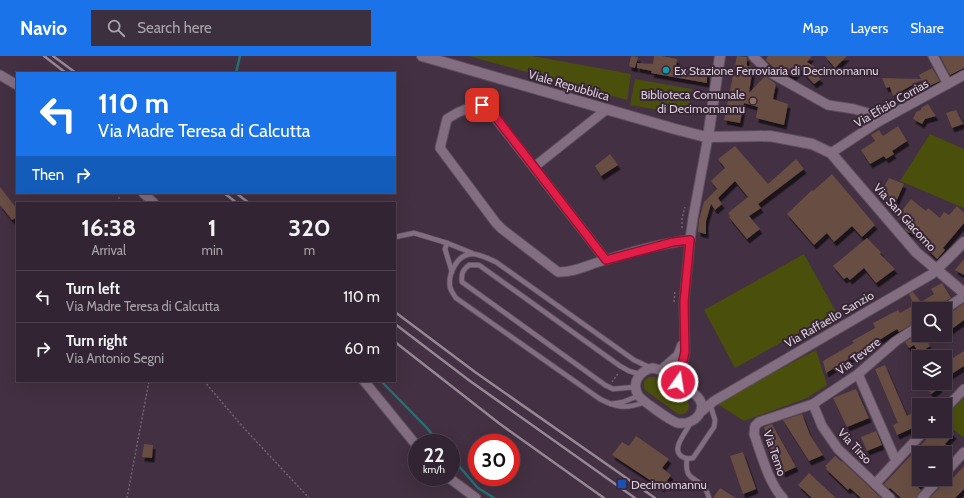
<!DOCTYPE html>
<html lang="en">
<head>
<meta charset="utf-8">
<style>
	body { margin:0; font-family:Cabin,sans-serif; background:#3d303e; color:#f1f3f6; height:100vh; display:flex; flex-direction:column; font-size:15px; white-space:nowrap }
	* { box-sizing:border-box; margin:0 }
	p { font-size:13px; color:#a8a4ac }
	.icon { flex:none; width:22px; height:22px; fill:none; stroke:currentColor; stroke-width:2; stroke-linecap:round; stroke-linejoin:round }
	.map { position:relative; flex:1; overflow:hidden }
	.drawer { position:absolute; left:16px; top:146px; width:380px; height:180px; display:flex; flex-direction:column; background:#322432; border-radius:0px; box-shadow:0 4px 16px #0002,0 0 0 1px #4d414d }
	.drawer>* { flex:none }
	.hud { position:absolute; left:16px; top:16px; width:380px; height:122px; border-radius:0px; box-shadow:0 4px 16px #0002,0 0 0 1px #4d414d; background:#1a73e8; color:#fff; overflow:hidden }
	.fabs { position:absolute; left:912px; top:246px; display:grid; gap:8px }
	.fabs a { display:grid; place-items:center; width:40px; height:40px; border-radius:0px; background:#322432; box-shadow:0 4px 16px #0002,0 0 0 1px #4d414d; font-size:20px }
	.speed { position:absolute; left:408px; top:378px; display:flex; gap:8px; font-size:20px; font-weight:700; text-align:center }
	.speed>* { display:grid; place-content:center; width:52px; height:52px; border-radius:50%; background:#322432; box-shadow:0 4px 16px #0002,0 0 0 1px #4d414d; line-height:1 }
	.speed small { font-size:10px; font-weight:400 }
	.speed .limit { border:6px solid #d22; background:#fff; color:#111 }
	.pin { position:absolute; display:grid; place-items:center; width:34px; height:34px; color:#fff; margin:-17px; border-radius:8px; box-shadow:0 2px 6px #0006 }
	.me { position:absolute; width:44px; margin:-22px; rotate:13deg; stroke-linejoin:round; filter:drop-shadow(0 0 3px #0008) }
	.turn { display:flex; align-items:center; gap:14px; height:84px; padding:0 16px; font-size:18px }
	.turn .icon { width:52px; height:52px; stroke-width:2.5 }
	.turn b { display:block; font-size:28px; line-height:34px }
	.then { display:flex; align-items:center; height:38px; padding:0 16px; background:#0003; gap:8px; font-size:15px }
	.eta { display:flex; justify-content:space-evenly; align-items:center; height:68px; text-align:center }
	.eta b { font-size:24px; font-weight:700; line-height:28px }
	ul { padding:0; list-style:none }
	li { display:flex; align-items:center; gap:12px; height:52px; padding:0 16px; border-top:1px solid #4d414d }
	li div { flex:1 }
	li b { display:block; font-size:15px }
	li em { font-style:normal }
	header { display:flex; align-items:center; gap:24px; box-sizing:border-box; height:56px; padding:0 20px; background:#1a73e8; color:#fff }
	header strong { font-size:19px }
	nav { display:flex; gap:22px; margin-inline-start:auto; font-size:14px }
	.search { width:280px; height:36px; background:#3d303e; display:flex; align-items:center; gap:10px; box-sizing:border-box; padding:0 14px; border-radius:0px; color:#a8a4ac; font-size:15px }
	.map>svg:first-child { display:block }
</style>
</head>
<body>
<header>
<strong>Navio</strong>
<div class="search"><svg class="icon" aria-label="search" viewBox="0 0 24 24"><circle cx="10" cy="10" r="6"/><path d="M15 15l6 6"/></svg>Search here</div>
<nav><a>Map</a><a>Layers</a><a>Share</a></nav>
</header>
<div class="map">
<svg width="964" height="442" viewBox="0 0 964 442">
	<defs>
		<filter id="shadow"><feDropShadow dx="2.5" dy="4.5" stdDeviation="0" flood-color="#0009"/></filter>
	</defs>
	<rect width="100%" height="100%" fill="#433042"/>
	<!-- green -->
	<g fill="#4a4f0c">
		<polygon points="469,0 533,0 631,18 627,44"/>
		<polygon points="635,23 692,33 688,59 630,49"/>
		<polygon points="930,78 964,93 964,152 900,125"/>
		<polygon points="804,198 836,256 735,312 704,254"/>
		<polygon points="816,294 827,329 807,342 744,365 716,347"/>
		<path d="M649,321h6l32,22c4,9 1,17 -9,15l-33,-24 -1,-2v-7z"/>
		<polygon points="964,341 964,382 945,367 945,362"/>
	</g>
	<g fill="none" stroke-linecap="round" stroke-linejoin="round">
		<!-- stream -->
		<g stroke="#247174" stroke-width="2.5">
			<polyline points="236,17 240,0"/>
			<polyline points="381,325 427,372 439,387"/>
			<polyline points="451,401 478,432 494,442"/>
		</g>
	</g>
	<!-- building -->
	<g fill="#674d43" filter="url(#shadow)">
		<polygon points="631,0 638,1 635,12 629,10"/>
		<polygon points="654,0 662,0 677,3 676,11 707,17 707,27 651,17 652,15 637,12 637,7 653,8"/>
		<polygon points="737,0 747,1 747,10 753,11 749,37 765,20 776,28 773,43 788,48 784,69 756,62 758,51 744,47 740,67 724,64"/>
		<polygon points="768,0 812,0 807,6 817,12 814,17 821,23 814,28 801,14 793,20 782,15 781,16 773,11 766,4"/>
		<polygon points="825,0 847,0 835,12"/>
		<polygon points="940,0 964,0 964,12 950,19"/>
		<polygon points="932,12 940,25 925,32 921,24 893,40 890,31 886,32 882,22 921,23 919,19"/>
		<polygon points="928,48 936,60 925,63 922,68 913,63 916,56 921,54 921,52"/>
		<polygon points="956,54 963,68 952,72 946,57"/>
		<polygon points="898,70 907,85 892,95 894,98 886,103 884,100 870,108 861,94 875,85 871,79 879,74 883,80"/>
		<polygon points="735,90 768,128 796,103 804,113 758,148 761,152 749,160 760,173 747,183 729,161 730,160 728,157 748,141 735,125 718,142 722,148 715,154 711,148 706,165 706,178 698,176 699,164 704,146 717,133 711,125 725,112 718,103"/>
		<polygon points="610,98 618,109 601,120 595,110"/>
		<polygon points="832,118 875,169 862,181 852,170 834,186 827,177 814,189 787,158 812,134 813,135"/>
		<polygon points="889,122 904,128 895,148 886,144 887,138 880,135 881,129 885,129"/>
		<polygon points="0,131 17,153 17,161 12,164 0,149"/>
		<polygon points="911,143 926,155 928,152 940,162 944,156 949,159 957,150 964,157 964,167 943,192 945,194 937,203 927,193 929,190 910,176 909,177 905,173 907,168 897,161"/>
		<polygon points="867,182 881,196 880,198 895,213 876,227 864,212 850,224 847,221 844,223 833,210"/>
		<polygon points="964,203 964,219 955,214"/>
		<polygon points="942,227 951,242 933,253 919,253 919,264 899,276 897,273 826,317 823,305 854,287 852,285 875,272 873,267 898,254 900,257 914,249 909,238 913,236 921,246 934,238 931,233"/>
		<polygon points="964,247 964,264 949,275 945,270 945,261"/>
		<polygon points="919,277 919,279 923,279 930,290 919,297 914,289 909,292 905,286"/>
		<polygon points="964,295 964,310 950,319 945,314 945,311 953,304 953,302"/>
		<polygon points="885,309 907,360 912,357 917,370 897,379 893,369 898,367 875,313"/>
		<polygon points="925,327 937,327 940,332 931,338"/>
		<polygon points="856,333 869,362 847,371 833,342"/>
		<polygon points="802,358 810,379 823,399 809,405 783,364"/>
		<polygon points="772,368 796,411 783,417 771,394 764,371"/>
		<polygon points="945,370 954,378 945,388 953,397 919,397 919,423 924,423 917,430 921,434 916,442 901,442 890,432 889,433 884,428 934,375 945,375"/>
		<polygon points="876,375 882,389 867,395 861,381"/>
		<polygon points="636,380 669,403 662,412 671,419 662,432 612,399 622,386 629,390"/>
		<polygon points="144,388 153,389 152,402 142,401"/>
		<polygon points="743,396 756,433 743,438 730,400"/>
		<polygon points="835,400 842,406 842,405 881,442 861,442 850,432 848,434 826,413 827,412 825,410"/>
		<polygon points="964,410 964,433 955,442 930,442 946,424 948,424 950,421 953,422"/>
		<polygon points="809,417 836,442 812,442 798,429"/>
		<polygon points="720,432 736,442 713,442"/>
	</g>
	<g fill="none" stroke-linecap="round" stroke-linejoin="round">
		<!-- service casing -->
		<g stroke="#5e4f5d" stroke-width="6">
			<g id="service">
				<polyline points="395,181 414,177 447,187"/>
				<polyline points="452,216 445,193 447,187 472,197"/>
				<path d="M635,331l-22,2 -8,-4 -143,-103c-1,-9 1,-12 7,-17h10l141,101 9,5 10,3"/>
				<path d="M645,346c-18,7 -28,6 -45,-3l-144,-101c-2,-3 -5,-7 -6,-11 -2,-13 7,-33 22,-33 8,0 17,5 24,8l138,98 17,8"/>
				<polyline points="611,348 623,346 638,340"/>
				<path d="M690,367c-3,9 -19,25 -9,33 4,3 7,3 12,2l21,-31 1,-7 -5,-16"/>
				<path d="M687,403c-3,23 9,16 18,30 2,2 3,6 4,9"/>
			</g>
		</g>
		<!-- minor casing -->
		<g stroke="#5e4f5d" stroke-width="11">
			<g id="minor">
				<polyline points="753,0 769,16 828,49 854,53 878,60 882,63"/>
				<polyline points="933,0 948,28"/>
				<polyline points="0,19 17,29"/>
				<polyline points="831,97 878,66 964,19"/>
				<polyline points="534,111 607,53"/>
				<polyline points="143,137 154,147"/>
				<path d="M606,204l-119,-153c-12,-4 -30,5 -40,12l-7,29 56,75 6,6 56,43c16,1 32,-8 47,-12 27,-8 57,-17 85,-20"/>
				<polyline points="945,253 964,240"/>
				<path d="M652,312c12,1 41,22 48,32 4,7 0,15 -5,19 -6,4 -10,5 -17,4 -6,-1 -37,-23 -40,-28 -7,-13 2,-24 14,-27z"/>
				<polyline points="661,314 678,299 682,289"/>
				<polyline points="858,318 896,405"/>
				<polyline points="364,325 417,390"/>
				<polyline points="678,326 685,296 684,246 690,184 693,162 708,81"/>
				<polyline points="813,348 822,370 838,393 890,442"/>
				<polyline points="945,353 964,333"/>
				<polyline points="702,355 714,345 932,218 937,213"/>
				<polyline points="945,417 964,396"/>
				<polyline points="448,421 476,442"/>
				<polyline points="875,428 924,375"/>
				<path d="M783,442c-14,-14 -22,-45 -29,-64l1,-8 4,-4 54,-18 45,-30 38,-33 23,-15"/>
				<polyline points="922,442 939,423"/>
			</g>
		</g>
		<!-- tertiary casing -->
		<g stroke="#5e4f5d" stroke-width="12">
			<g id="tertiary">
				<polyline points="708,81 770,80 812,88 831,97 916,196 964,237"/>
				<polyline points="937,213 964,186"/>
			</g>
		</g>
		<!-- secondary casing -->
		<g stroke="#5e4f5d" stroke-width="12">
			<polyline id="secondary" points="422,0 675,73 702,80 708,81 720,0"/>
		</g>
		<!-- path -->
		<g stroke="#746373" stroke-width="1.5" stroke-dasharray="2 2" stroke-linecap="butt">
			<polyline points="118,137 120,147"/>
			<polyline points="682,172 682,162 685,151"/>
			<polyline points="674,246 675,234"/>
			<polyline points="204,325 242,370 309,442"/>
			<polyline points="612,326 619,316"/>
			<polyline points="127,442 149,325"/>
		</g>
		<!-- service -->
		<use href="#service" stroke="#836e81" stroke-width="4.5"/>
		<!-- minor -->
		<use href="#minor" stroke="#836e81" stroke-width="9"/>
		<!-- tertiary -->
		<use href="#tertiary" stroke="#836e81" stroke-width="10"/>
		<!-- secondary -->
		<use href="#secondary" stroke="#836e81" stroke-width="10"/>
		<!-- rail -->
		<g stroke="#968795" stroke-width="2.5">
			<polyline points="44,0 66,17"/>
			<polyline points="53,0 76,17"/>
			<polyline points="224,137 237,147"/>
			<polyline points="236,137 249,147"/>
			<polyline points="395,256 475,316 655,442"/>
			<polyline points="395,268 470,325 635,442"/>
			<polyline points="395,286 500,368 604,442"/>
		</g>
	</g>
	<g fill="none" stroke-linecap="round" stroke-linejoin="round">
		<!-- route casing -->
		<g stroke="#92132f" stroke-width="10">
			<polyline id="route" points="482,49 488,51 606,204 673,186 690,184 684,246 685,296 678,326"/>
		</g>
		<!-- route -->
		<use href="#route" stroke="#e11d48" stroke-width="7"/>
	</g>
	<!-- markers -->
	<circle fill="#0f9aa8" stroke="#382637" stroke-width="1.5" cx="666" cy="14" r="4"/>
	<circle fill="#8d6e63" stroke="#382637" stroke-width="1.5" cx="753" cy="45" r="4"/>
	<rect fill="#1a4fb4" stroke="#382637" stroke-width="1.5" x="617" y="423" width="10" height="10" rx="2"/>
	<g text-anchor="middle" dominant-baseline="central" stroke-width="4" stroke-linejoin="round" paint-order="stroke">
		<!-- poi labels -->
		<g font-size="12" fill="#daced9" stroke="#382637" text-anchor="start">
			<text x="674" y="14">Ex Stazione Ferroviaria di Decimomannu</text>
			<text x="745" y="38" text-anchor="end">Biblioteca Comunale<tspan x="745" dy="14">di Decimomannu</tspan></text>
			<text x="631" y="428">Decimomannu</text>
		</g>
		<!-- street labels -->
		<g font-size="12" fill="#daced9" stroke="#382637">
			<text transform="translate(569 29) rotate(16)">Viale Repubblica</text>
			<text transform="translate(891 47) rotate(-30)">Via Efisio Corrias</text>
			<text transform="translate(905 161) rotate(48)">Via San Giacomo</text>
			<text transform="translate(829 263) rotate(-30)">Via Raffaello Sanzio</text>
			<text transform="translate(858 300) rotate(-38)">Via Tevere</text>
			<text transform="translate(855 390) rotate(47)">Via Tirso</text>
			<text transform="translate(775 397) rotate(71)">Via Temo</text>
		</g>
	</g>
</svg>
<div class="fabs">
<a><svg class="icon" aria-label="search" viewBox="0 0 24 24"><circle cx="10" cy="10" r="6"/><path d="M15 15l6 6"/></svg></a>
<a><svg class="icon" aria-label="layers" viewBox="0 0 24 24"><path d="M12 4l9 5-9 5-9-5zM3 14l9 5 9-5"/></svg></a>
<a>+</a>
<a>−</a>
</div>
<div class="speed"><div>22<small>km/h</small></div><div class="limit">30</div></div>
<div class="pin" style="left:482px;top:49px;background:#d93025"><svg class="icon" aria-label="arrive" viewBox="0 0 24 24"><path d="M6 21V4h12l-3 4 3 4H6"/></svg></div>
<svg class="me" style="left:678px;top:326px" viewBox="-20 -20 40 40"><circle r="17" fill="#e11d48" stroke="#fff" stroke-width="3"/><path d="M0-11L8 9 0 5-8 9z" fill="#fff"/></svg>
<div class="hud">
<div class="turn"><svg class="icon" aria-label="left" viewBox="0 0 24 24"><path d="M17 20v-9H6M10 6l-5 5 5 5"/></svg><div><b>110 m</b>Via Madre Teresa di Calcutta</div></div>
<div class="then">Then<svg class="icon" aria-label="right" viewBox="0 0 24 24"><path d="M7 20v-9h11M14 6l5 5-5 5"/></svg></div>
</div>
<section class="drawer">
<div class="eta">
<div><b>16:38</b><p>Arrival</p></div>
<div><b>1</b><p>min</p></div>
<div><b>320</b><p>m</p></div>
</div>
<ul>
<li><svg class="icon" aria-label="left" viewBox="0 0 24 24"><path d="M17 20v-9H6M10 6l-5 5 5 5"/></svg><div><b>Turn left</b><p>Via Madre Teresa di Calcutta</p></div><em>110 m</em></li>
<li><svg class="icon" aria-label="right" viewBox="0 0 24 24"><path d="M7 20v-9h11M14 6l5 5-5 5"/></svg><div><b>Turn right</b><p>Via Antonio Segni</p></div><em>60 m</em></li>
</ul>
</section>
</div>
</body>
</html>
